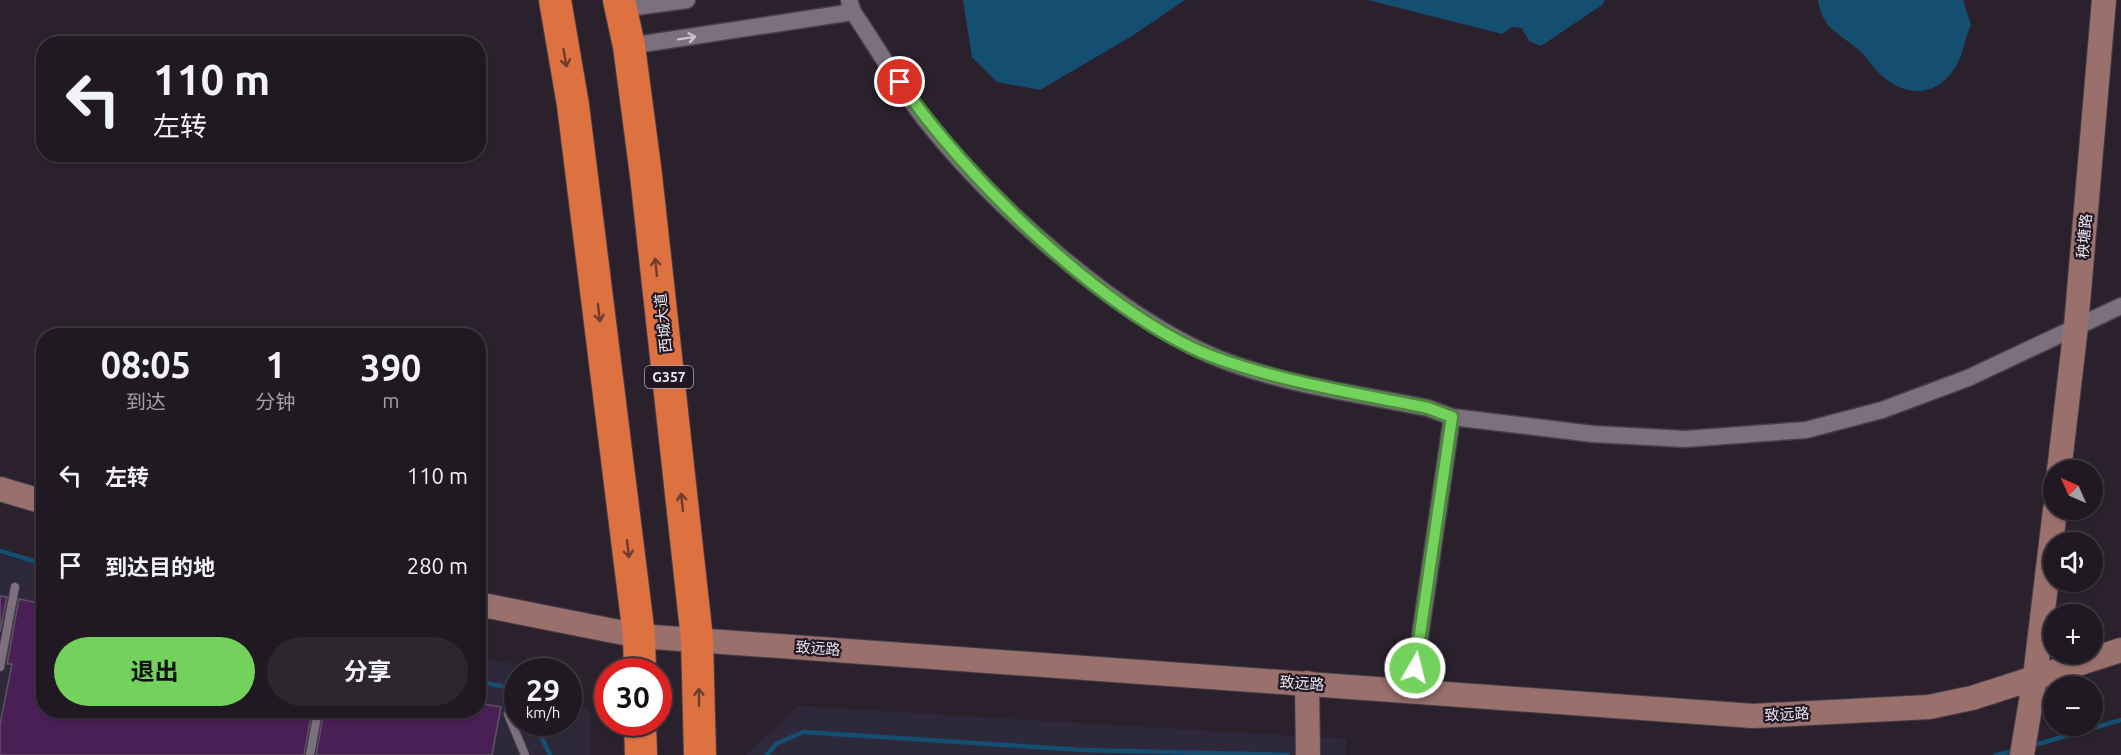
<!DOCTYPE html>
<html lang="zh">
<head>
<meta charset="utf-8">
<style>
	body { margin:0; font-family:Ubuntu,"Noto Sans SC",sans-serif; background:#2d262f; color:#f1f3f6; height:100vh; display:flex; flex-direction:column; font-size:22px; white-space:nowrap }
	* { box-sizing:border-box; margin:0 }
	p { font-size:20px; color:#a2a0a5 }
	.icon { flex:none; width:33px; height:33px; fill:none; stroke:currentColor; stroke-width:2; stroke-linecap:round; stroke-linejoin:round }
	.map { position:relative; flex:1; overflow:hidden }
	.details { position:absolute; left:36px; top:328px; width:450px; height:390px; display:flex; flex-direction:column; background:#201922; border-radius:24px; box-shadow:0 2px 4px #0004,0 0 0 2px #3d3840 }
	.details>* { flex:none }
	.banner { position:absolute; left:36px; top:36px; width:450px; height:126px; border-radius:24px; box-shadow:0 2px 4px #0004,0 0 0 2px #3d3840; background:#201922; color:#f1f3f6; overflow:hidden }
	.needle { width:39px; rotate:315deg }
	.fabs { position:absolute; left:2043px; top:460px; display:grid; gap:12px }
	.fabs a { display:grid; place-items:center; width:60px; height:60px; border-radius:50%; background:#201922; box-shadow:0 2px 4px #0004,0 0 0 2px #3d3840; font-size:30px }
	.speed { position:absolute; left:504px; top:658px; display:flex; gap:12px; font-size:30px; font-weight:700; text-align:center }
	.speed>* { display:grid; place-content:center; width:78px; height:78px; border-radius:50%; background:#201922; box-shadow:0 2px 4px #0004,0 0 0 2px #3d3840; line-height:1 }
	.speed small { font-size:15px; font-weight:400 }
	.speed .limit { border:9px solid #d22; background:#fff; color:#111 }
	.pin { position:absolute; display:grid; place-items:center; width:51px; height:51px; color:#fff; margin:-26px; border:3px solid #fff; border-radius:50%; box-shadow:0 2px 6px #0007 }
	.me { position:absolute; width:66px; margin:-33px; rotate:8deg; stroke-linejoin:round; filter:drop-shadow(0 0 4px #0008) }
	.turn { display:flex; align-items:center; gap:21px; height:126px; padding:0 18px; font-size:27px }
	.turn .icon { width:78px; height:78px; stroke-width:2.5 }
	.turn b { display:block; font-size:42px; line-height:51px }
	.eta { display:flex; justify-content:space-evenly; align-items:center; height:102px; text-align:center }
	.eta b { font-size:36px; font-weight:700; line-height:42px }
	.primary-button { display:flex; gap:12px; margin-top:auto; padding:12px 18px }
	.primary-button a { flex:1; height:69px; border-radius:36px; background:#73d25c; color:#111; font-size:24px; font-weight:700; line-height:69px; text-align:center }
	.primary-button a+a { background:#2d262f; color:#f1f3f6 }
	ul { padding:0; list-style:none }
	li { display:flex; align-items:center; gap:18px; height:90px; padding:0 18px }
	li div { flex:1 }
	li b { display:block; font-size:22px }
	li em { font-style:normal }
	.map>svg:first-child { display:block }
</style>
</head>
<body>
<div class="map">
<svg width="2121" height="755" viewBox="0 0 2121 755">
	<rect width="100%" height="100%" fill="#2a212d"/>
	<!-- industrial -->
	<g fill="#2d293a">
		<polygon points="0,555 43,566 44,711 478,711 479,657 544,670 547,672 518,672 518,723 568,723 569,692 590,712 590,755 0,755"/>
		<polygon points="798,706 1346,739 1346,755 746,755"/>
	</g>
	<!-- water -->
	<g fill="#144f72">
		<polygon points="963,0 1185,0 1132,36 1040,90 997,82 972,57"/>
		<polygon points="1368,0 1605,0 1602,5 1541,46 1529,41 1522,28 1512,27 1502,34"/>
		<path d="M1818,0h145l8,25c-7,15 -8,31 -16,43 -19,29 -49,30 -74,7 -8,-7 -13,-17 -21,-24 -20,-18 -37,-20 -42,-51z"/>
	</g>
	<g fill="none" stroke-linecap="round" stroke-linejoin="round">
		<!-- stream -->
		<g stroke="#144f72" stroke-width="4.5">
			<polyline points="0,551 44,564"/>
			<polyline points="478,681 513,689 518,695"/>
			<polyline points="535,723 550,755"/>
			<polyline points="2038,744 2121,720"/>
			<polyline points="767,755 776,744 803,732 1083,750 1288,755"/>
			<polyline points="1996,755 2008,752"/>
		</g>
	</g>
	<!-- building -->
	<g fill="#4a1f56" stroke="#5e5362" stroke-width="1.5">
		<polygon points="0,596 7,597 0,632"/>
		<polygon points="19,599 44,604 44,711 312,711 304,755 0,755 0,724 12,664 7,664"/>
		<polygon points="478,703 501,707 492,755 316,755 324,711 478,711"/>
	</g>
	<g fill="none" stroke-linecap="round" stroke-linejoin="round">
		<!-- lane casing -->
		<g stroke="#473f49" stroke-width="10">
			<g id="lane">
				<polyline points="0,667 15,587"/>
				<polyline points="508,714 525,755"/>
				<polyline points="310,755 318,711"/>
			</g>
		</g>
		<!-- street casing -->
		<g stroke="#473f49" stroke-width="19">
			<g id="street">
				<path d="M849,0l4,12c24,35 45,73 71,106 66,84 186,192 284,236 68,30 147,39 220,54l24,9 141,17 92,5 121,-9 76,-20 86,-32 153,-72"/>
				<polyline points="621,9 687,0"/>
				<polyline points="629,46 853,12"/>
				<polyline points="1412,691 1452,417"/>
			</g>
		</g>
		<!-- secondary casing -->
		<g stroke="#473f49" stroke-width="26">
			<g id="secondary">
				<polyline points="2059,471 2076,326 2104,0"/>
				<polyline points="0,489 44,502"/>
				<polyline points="478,604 639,636 1753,716 1929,707 1972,698 2121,650"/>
				<polyline points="1307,683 1308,755"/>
				<polyline points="2022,755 2035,677 2055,510"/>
			</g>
		</g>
		<!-- highway casing -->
		<g stroke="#473f49" stroke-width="34">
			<g id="highway">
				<polyline points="555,0 573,105 639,636 640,672"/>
				<polyline points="619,0 629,46 646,175 697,639 700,755"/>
				<polyline points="640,723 641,755"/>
			</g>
		</g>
		<!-- lane -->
		<use href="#lane" stroke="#7c707f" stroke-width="8"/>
		<!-- street -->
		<use href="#street" stroke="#7c707f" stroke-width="16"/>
		<!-- secondary -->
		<use href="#secondary" stroke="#99706c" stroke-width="24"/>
		<!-- highway -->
		<use href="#highway" stroke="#de7140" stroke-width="32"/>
	</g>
	<!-- one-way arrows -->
	<defs><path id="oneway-shaft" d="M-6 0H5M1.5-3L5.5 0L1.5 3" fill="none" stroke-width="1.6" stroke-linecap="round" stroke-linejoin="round" transform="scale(1.5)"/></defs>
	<use stroke="#cac2cc" href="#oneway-shaft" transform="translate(687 38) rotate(-9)"/>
	<g stroke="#6d3b2f">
		<use href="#oneway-shaft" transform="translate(565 58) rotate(80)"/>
		<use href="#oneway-shaft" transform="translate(656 267) rotate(-96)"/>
		<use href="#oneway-shaft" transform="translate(599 313) rotate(83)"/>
		<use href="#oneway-shaft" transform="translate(682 502) rotate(-96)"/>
		<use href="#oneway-shaft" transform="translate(628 549) rotate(83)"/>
		<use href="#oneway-shaft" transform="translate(699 697) rotate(-91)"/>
	</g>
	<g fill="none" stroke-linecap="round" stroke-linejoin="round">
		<!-- route casing -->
		<g stroke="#4b883c" stroke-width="15">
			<path id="route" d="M900,82c63,94 206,233 311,274 70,26 144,37 217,52l24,9 -37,251"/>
		</g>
		<!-- route -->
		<use href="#route" stroke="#73d25c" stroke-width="10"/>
	</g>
	<g text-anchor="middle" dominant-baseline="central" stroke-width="4.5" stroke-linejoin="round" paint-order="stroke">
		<!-- shield labels -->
		<rect fill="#211724" stroke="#aea7b1" stroke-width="1.5" x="645" y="366" width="48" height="22" rx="4.5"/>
		<g font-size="14" font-weight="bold" fill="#ebe5ed">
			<text x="669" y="377">G357</text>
		</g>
		<!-- street labels -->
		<g font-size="15" fill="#ebe5ed" stroke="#211724">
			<text transform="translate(2084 236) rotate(-85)">秧塘路</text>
			<text transform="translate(663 323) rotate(-96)">西城大道</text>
			<text transform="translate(818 648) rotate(4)">致远路</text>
			<text transform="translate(1302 683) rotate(4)">致远路</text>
			<text transform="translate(1787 714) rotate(-3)">致远路</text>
		</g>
	</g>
</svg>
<div class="fabs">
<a><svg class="needle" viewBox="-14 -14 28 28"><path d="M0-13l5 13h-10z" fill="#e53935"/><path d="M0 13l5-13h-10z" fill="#a2a0a5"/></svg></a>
<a><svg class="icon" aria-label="sound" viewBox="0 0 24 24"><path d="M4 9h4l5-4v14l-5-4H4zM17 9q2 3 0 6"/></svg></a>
<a>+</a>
<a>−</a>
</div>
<div class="speed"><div>29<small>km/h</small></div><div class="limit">30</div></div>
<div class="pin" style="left:900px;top:82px;background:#d93025"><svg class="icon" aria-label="arrive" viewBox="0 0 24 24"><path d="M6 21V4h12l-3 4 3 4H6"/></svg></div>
<svg class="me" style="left:1415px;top:668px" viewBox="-20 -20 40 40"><circle r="17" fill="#73d25c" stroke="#fff" stroke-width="3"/><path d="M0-11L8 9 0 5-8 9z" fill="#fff"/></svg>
<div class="banner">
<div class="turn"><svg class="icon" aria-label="left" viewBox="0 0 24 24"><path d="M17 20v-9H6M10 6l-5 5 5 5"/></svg><div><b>110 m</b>左转</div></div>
</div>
<section class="details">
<div class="eta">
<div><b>08:05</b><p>到达</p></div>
<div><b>1</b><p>分钟</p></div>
<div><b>390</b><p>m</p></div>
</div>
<ul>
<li><svg class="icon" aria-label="left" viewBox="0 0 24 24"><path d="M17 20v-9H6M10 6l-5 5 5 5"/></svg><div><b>左转</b></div><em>110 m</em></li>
<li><svg class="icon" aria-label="arrive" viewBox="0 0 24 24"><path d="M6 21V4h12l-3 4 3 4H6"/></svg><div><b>到达目的地</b></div><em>280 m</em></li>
</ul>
<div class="primary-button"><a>退出</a><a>分享</a></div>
</section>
</div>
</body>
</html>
